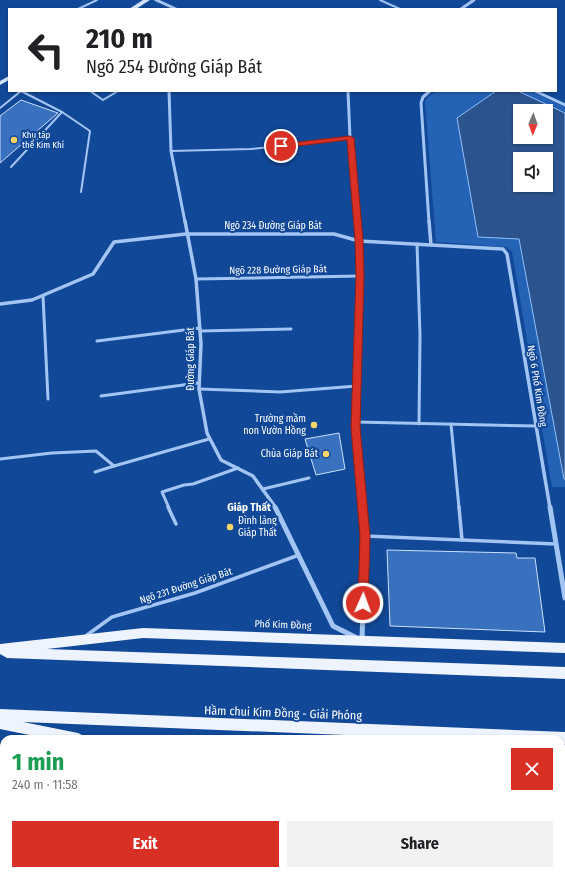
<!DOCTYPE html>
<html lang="en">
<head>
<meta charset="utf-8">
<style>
	body { margin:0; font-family:"Fira Sans Condensed",sans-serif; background:#f2f2f2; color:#202124; height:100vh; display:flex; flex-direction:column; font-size:15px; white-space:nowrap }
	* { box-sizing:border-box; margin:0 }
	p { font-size:13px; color:#757577 }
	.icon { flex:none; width:22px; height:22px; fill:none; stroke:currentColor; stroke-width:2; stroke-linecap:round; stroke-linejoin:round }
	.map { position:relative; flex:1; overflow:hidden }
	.drawer { position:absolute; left:0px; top:735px; width:565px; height:140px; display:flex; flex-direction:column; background:#fff; border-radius:12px 12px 0 0; box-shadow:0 1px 3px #0004 }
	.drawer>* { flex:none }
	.hud { position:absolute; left:8px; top:8px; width:549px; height:84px; border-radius:0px; box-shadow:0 1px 3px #0004; background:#fff; color:#202124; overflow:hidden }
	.needle { width:26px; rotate:182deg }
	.fabs { position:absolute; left:513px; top:104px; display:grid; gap:8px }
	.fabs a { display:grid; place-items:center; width:40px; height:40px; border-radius:0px; background:#fff; box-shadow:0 1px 3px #0004; font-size:20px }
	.pin { position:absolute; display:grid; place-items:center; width:34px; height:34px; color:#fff; margin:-17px; border:2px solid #fff; border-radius:50%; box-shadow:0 1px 4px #0007 }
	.me { position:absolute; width:44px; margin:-22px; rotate:2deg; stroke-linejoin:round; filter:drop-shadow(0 0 3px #0008) }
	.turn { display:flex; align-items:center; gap:14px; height:84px; padding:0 12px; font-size:18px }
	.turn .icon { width:52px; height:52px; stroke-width:2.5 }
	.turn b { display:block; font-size:28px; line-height:34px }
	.round { display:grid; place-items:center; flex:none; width:42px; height:42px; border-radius:0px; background:#f2f2f2 }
	.summary { display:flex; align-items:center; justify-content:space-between; height:68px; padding:0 12px }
	h1 { font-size:24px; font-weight:700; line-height:30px; color:#1e9e55 }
	.primary-button { display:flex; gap:8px; margin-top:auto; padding:8px 12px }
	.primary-button a { flex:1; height:46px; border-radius:0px; background:#d93025; color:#fff; font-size:16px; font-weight:700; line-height:46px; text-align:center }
	.primary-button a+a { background:#f2f2f2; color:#202124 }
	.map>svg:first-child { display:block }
</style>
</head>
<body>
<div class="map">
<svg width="565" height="875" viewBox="0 0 565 875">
	<rect width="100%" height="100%" fill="#114897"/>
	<!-- green -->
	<path fill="#2462b6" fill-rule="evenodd" d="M436,91h94l35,16v380h-13l-40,-235 -6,-5 -70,-5 -11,-140 2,-4zM520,111h26v26h-26zM520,159h26v26h-26z"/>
	<!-- water -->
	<path fill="#2b538e" stroke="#93bff7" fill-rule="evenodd" d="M496,91h22l47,22v366h-1l-45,-240 -41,-2 -21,-119zM520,111h26v26h-26zM520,159h26v26h-26z"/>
	<!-- building -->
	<g fill="#3a71bf" stroke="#cae0fe">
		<polygon points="21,100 58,113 0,163 0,116"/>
		<polygon points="339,433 345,469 316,475 305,439"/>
		<polygon points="387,550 516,553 517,558 535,558 545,632 390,626"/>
	</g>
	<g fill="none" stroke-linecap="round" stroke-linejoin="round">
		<!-- service-far2 -->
		<g stroke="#a2c5f4" stroke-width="2">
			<polyline points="380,0 400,9"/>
			<polyline points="78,9 97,0"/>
			<polyline points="21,91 62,112 90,131 81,192"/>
			<polyline points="90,91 103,100 118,91"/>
			<polyline points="0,108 21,91"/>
			<polyline points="171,151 251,149 350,138"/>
			<polyline points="11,167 62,112"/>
		</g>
		<!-- service-far1 -->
		<g stroke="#a2c5f4" stroke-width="3">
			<polyline points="417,244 420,335 419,424"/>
			<polyline points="196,279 360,276"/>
			<polyline points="43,296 48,399"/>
			<polyline points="200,331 291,329"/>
			<polyline points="97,341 200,328"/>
			<polyline points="199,389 280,392 357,386"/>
			<polyline points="101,396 198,383"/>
			<polyline points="356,422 536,426"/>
			<polyline points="451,424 459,508"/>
			<polyline points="0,459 52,453 96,451 114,466 209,439"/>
			<polyline points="95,472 114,466"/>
			<polyline points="263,489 309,478"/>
			<polyline points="169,508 162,492 184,485 193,484 238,468"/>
		</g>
		<!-- service -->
		<g stroke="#a2c5f4" stroke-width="3.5">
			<polyline points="168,507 176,524"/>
			<polyline points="459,507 462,540"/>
			<polyline points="365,536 556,544"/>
			<polyline points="87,635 112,617 195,593 299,555"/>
			<polyline points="138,871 139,875"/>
			<polyline points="84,875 116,871"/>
			<polyline points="214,875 233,871"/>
		</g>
		<!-- minor-far2 -->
		<g stroke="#a2c5f4" stroke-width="3">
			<polyline points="156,0 176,9"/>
			<polyline points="461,9 474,0"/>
			<polyline points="169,91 171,151 185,222"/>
			<polyline points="348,91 350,138 357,222"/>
			<polyline points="535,91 565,105"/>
			<polyline points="429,222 421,103 423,97 430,91"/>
		</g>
		<!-- minor-far1 -->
		<g stroke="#a2c5f4" stroke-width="3.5">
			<polyline points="185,221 196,279 201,344 199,389 207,433 221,460 253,476 276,508"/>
			<polyline points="357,221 360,276 356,427 363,508"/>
			<polyline points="429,221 431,245"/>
			<polyline points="0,304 32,300 93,274 114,242 186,234 334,234 359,241 503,249 507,254 550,508"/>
		</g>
		<!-- minor -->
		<g stroke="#a2c5f4" stroke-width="5">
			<polyline points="275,507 333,626 355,637"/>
			<polyline points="550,507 565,598"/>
			<polyline points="362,640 365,536 363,507"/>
			<polyline points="377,871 378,875"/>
		</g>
		<!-- secondary -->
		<g fill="#d1e3fd" fill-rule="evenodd">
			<polygon points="143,0 150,0 136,9 129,9"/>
			<polygon points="9,76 9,80 0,85 0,81"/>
		</g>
		<!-- primary -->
		<g fill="#eef4ff" fill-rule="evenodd">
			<polygon points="143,628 565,643 565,653 143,638 47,649 565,667 565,679 7,658 0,654 0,644"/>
			<polygon points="0,709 565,732 565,744 561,744 561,739 442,739 23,722 78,733 82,735 84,739 49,739 0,729"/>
			<rect x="561" y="759" width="4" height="12"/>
		</g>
	</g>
	<!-- route -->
	<polygon fill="#d93025" stroke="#8d1f18" points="350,136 354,138 363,240 364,276 360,427 370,536 368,603 366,606 363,607 359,606 358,603 360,536 351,427 356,276 355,240 347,140 281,148 278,146 281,144"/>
	<!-- markers -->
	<g fill="#ffd664" stroke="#114897" stroke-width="1.5">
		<circle cx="14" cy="140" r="4"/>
		<circle cx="314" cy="425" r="4"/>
		<circle cx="326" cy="454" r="4"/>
		<circle cx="230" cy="527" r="4"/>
	</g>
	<g text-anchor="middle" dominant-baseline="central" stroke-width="4" stroke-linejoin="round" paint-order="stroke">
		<!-- far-poi labels -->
		<g font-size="9" fill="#fff" stroke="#114897" text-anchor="start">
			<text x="22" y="135">Khu tập<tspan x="22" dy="10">thể Kim Khí</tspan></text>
		</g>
		<!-- street labels -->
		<g font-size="10" fill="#fff" stroke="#114897">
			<text x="273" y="226">Ngõ 234 Đường Giáp Bát</text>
			<text transform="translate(278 270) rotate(-1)">Ngõ 228 Đường Giáp Bát</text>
			<text transform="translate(191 359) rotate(-90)">Đường Giáp Bát</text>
			<text transform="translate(537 386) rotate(81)">Ngõ 6 Phố Kim Đồng</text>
			<text transform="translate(186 586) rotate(-18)">Ngõ 231 Đường Giáp Bát</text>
			<text transform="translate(283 625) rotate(2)">Phố Kim Đồng</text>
		</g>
		<!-- poi labels -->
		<g font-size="10" fill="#fff" stroke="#114897" text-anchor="end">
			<text x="306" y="419">Trường mầm<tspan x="306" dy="12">non Vườn Hồng</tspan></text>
			<text x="318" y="454">Chùa Giáp Bát</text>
			<text x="238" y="521" text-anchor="start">Đình làng<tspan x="238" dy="12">Giáp Thất</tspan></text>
		</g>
		<!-- neighbourhood labels -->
		<g font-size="11" font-weight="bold" fill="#fff" stroke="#114897">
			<text x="249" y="507">Giáp Thất</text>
		</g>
		<!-- near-street labels -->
		<g font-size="12" fill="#fff" stroke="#114897">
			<text transform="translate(283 713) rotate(2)">Hầm chui Kim Đồng - Giải Phóng</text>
		</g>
	</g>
</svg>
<div class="fabs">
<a><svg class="needle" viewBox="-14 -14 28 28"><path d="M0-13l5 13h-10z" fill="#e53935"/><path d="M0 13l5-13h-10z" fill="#757577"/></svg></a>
<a><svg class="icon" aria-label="sound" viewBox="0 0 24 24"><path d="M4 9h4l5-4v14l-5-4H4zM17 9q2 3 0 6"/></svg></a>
</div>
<div class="pin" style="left:281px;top:146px;background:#d93025"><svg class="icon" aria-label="arrive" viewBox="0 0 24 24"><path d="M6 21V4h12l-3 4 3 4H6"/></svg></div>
<svg class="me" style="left:363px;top:603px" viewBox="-20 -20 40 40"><circle r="17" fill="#d93025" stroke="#fff" stroke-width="3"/><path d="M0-11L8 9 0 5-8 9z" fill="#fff"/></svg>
<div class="hud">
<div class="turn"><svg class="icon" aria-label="left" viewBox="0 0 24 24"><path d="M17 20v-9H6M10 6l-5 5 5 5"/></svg><div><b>210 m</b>Ngõ 254 Đường Giáp Bát</div></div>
</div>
<section class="drawer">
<div class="summary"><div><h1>1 min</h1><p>240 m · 11:58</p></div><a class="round" style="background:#d93025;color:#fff"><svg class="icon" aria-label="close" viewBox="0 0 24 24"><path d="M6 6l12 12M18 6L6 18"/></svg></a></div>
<div class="primary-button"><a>Exit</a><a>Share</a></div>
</section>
</div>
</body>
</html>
